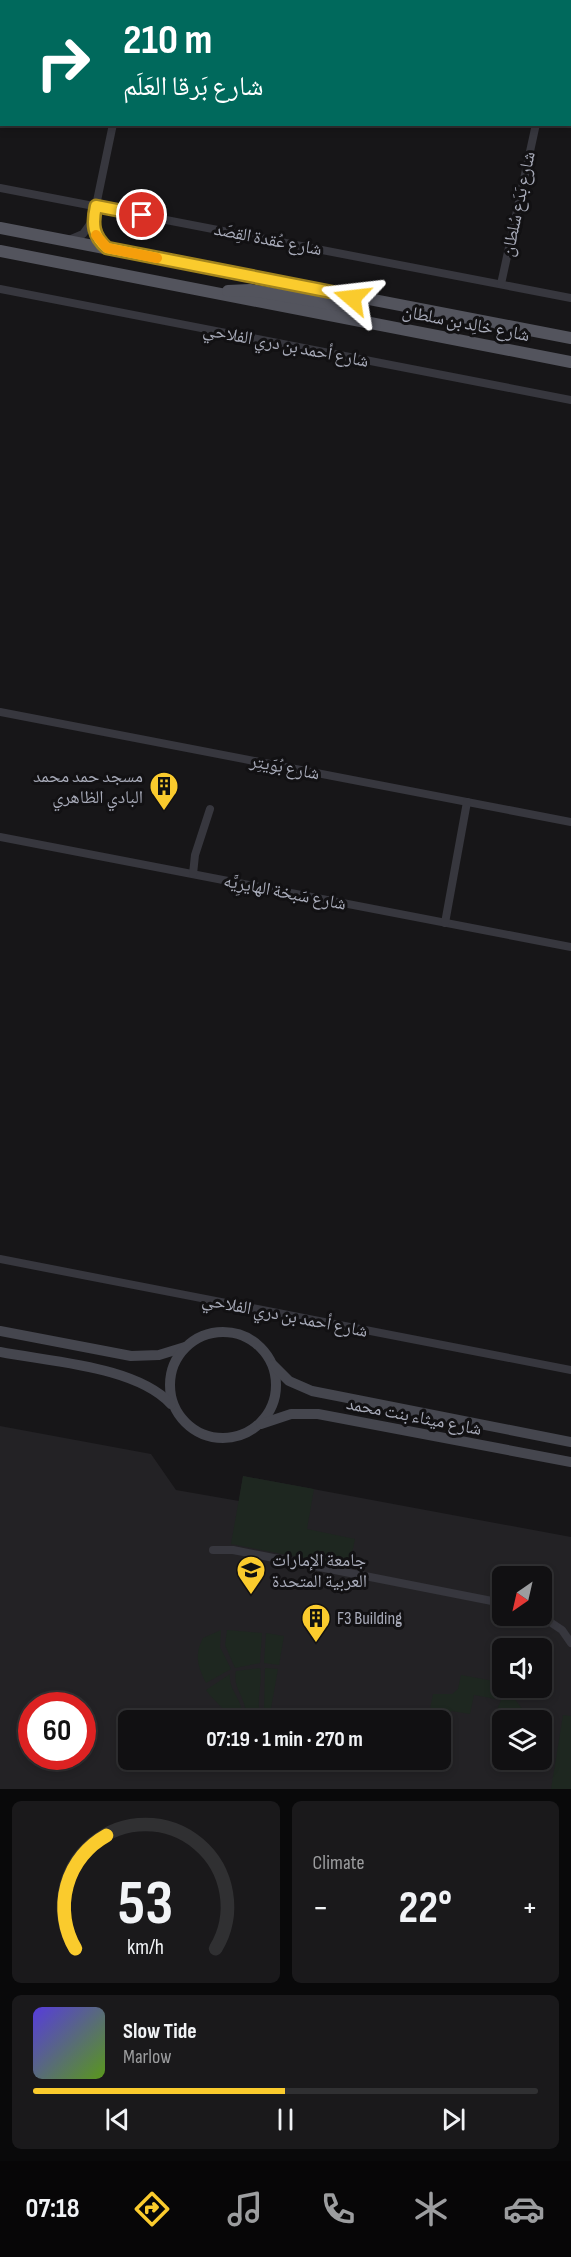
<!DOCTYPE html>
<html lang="en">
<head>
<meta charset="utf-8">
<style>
	:root { --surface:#111012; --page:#1a191b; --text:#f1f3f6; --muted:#9c9d9f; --line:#303032; --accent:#facb2d }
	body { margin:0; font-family:"Sofia Sans Condensed","Noto Naskh Arabic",sans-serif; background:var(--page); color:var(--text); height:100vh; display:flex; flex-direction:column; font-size:22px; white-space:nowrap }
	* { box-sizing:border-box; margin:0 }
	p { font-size:20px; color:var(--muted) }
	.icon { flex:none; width:33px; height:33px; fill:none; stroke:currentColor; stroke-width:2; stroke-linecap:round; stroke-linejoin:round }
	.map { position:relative; height:1789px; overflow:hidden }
	.side { display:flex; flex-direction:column; gap:12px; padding:12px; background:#09090a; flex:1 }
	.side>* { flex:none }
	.hud { position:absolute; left:0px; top:0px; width:572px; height:126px; box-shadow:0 3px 9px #0003,0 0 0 2px var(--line); background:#00695c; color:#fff; overflow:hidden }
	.needle { width:39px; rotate:214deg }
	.controls { position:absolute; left:492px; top:1566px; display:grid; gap:12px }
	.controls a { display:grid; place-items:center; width:60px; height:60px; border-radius:9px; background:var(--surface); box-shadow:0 3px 9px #0003,0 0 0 2px var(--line); font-size:30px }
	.speed { position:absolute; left:18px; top:1692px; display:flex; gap:12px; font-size:30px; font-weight:700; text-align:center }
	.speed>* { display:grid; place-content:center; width:78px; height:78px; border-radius:50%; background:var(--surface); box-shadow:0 3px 9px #0003,0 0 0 2px var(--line); line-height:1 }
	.speed .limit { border:9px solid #d22; background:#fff; color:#111 }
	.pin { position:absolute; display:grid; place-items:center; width:51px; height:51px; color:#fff; margin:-26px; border:3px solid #fff; border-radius:50%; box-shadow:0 2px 6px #0007 }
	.me { position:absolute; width:66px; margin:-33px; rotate:287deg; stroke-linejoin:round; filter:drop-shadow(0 0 4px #0008) }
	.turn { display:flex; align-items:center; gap:21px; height:126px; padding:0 24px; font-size:27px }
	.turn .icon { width:78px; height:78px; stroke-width:2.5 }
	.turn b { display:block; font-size:42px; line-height:51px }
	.big { font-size:45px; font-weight:700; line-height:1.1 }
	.side .tile { flex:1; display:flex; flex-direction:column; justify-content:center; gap:9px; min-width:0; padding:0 21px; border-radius:9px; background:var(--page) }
	.side .dial { align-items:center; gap:0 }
	.dial svg { height:156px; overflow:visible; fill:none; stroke:var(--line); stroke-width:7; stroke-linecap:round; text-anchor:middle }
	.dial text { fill:var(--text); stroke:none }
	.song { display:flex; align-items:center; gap:18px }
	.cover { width:72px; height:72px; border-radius:9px; background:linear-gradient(135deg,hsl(250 70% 55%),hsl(90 70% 35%)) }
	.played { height:6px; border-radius:3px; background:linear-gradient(90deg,var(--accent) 50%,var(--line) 50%) }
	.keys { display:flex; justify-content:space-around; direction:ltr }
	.heat { display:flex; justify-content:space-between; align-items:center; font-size:33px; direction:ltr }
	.side .tiles { flex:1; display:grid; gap:12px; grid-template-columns:1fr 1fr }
	.tile:last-child { grid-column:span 2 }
	.trip { position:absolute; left:118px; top:1710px; width:333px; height:60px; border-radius:9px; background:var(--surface); box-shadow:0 3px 9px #0003,0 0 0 2px var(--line); font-weight:700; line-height:60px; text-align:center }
	.tabs { display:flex; height:96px; justify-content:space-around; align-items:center; background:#070607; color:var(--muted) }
	.tabs .icon { width:42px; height:42px }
	.tabs .selected { color:var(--accent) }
	.tabs b { font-size:27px; color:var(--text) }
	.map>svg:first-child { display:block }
</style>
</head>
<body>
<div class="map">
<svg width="571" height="1789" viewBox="0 0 571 1789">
	<rect width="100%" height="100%" fill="#171618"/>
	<path fill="#232225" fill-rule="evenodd" d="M 0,1426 L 151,1454 L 176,1490 L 239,1501 L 243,1476 L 571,1537 L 571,1789 L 0,1789 ZM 502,1576 L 542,1576 L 542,1616 L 502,1616 ZM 502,1648 L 542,1648 L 542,1688 L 502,1688 ZM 32,1706 L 82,1706 L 82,1756 L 32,1756 ZM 129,1720 L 441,1720 L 441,1760 L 129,1760 ZM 502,1720 L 542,1720 L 542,1760 L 502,1760 Z"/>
	<g fill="#1e2720">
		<path d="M 243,1476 L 314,1489 L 307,1529 L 355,1539 L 349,1567 L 231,1544 Z"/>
		<path d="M 221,1630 L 220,1647 L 231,1669 L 206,1683 C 198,1667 194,1655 203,1638 Z"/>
		<path d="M 227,1630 L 262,1633 L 260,1663 L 235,1668 L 225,1645 Z"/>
		<path d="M 266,1633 L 284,1636 L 279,1665 L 264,1663 Z"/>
		<path d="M 260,1668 C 263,1684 256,1697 260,1713 L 246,1717 C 247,1698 232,1689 236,1671 Z"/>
		<path d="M 265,1668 L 278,1669 L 270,1714 L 264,1713 Z"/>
		<path d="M 230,1674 C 228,1692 247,1703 241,1720 L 229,1720 C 225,1707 214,1702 206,1690 Z"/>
		<path d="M 461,1675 L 499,1682 L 496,1699 L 474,1695 L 470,1714 L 451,1711 L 450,1718 L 429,1714 L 433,1694 L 452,1694 L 458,1689 Z"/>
		<path d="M 506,1688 L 524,1711 L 513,1720 L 496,1712 Z"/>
		<path d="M 563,1715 L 571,1716 L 571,1789 L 551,1789 Z"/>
	</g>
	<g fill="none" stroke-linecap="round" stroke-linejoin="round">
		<g stroke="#37373e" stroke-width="8">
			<path d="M 205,0 L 212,2"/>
			<path d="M 138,2 L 138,0"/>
			<path d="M 570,113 L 571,113"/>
			<path d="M 0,188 L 571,298"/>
			<path d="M 93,220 L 97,236 L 106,248"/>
			<path d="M 69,240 L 83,234 L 93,220 L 113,124"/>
			<path d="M 501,284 L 536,124"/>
			<path d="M 0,289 L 571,400"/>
			<path d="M 0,712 L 571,822"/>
			<path d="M 0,837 L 571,947"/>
			<path d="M 193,874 L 195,855 L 210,809"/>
			<path d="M 445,923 L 467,802"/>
			<path d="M 0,1259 L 571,1370"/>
			<path d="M 213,1550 L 233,1550 L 502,1603"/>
			<path d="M 541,1616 L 562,1630 L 571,1643"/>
		</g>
		<g stroke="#45464e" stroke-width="10">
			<path d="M 0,1331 L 131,1356 L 159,1355 L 185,1347"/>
			<circle cx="223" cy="1385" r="53"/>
			<path d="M 0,1352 C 51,1362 136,1366 171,1404"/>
			<path d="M 273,1365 L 289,1381 L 312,1391 L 571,1442"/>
			<path d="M 261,1424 L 291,1414 L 318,1414 L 571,1462"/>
		</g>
		<g stroke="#53545d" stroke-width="12">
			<path d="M 0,228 L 571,338"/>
			<path d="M 0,251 L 571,362"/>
			<path d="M 228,291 L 250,290 L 344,306 L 350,302 L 352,296"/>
		</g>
	</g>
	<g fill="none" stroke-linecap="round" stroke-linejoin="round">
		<g stroke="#a2841d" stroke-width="15">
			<path id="route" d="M 142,215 L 96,206 C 92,224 93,236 107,248 L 352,296 L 352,298"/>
		</g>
		<use href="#route" stroke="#facb2d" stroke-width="10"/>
		<path stroke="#f59e0b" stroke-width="10" d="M 96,235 L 107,248 L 157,258"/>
	</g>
	<defs>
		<g id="building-pin" transform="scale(1.5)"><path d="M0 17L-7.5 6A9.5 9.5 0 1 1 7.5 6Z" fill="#facb2d" stroke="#121113"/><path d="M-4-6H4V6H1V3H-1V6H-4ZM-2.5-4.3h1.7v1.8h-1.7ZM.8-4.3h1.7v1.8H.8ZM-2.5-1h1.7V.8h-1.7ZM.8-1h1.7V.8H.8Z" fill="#111"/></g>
		<g id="university-pin" transform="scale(1.5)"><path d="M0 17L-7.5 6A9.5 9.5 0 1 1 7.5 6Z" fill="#facb2d" stroke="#121113"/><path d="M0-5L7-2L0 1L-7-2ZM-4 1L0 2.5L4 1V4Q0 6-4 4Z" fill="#111"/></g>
	</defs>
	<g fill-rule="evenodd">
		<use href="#building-pin" x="164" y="786"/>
		<use href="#university-pin" x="251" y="1570"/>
		<use href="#building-pin" x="316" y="1618"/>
	</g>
	<g text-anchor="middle" stroke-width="6" stroke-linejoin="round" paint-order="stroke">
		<g font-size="18" fill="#a8abb9" stroke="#121113">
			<text transform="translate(518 204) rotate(-78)" y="6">شارع بَدَع سُلطان</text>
			<text transform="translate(268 239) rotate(11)" y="6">شارع عُقدة القِصَد</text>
			<text transform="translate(466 323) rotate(11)" y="6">شارع خالِد بن سلطان</text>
			<text transform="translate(286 345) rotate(11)" y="6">شارع أحمد بن دري الفلاحي</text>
			<text transform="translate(285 767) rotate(11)" y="6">شارع بُوَيتِر</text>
			<text transform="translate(285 892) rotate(11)" y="6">شارع سَبخة الهايرِيَّه</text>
			<text transform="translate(285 1315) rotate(11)" y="6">شارع أحمد بن دري الفلاحي</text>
			<text transform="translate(414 1416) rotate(11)" y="6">شارع ميثاء بنت محمد</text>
		</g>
		<g font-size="18" fill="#a8abb9" stroke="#121113" text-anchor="start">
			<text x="143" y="782" text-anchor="end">مسجد حمد محمد<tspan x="143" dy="21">البادي الظاهري</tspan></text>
			<text x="272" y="1566">جامعة الإمارات<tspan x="272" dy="21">العربية المتحدة</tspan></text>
			<text x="337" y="1624">F3 Building</text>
		</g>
	</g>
</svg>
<div class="controls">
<a><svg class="needle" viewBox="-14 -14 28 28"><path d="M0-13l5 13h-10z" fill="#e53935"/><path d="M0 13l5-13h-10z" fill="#9c9d9f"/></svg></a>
<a><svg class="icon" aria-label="sound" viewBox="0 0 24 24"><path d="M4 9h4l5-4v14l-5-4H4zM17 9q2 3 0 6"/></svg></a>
<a><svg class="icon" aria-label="layers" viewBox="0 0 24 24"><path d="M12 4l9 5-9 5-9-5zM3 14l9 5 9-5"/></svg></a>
</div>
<div class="speed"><div class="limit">60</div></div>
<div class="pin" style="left:142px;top:215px;background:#d93025"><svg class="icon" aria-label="arrive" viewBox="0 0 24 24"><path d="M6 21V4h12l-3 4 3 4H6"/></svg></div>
<svg class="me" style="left:352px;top:298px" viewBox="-20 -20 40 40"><path d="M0-17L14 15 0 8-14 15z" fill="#facb2d" stroke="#fff" stroke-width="4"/></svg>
<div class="trip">07:19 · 1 min · 270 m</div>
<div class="hud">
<div class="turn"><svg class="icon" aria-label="right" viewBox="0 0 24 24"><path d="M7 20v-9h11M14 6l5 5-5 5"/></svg><div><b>210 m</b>شارع بَرقا العَلَم</div></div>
</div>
</div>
<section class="side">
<div class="tiles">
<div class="tile dial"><svg viewBox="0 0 100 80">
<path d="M14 69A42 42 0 1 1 86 69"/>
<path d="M14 69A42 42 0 0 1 30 11" stroke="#facb2d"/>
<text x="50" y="56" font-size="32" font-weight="700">53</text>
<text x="50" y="72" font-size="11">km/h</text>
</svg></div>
<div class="tile"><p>Climate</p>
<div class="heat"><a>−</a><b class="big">22°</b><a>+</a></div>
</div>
<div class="tile">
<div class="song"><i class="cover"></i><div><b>Slow Tide</b><p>Marlow</p></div></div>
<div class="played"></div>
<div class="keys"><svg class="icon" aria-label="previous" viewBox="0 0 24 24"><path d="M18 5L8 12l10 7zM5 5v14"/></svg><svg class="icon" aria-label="pause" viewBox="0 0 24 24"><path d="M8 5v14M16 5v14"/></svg><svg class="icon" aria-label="next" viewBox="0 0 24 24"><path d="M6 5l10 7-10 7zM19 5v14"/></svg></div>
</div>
</div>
</section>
<nav class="tabs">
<b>07:18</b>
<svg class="icon selected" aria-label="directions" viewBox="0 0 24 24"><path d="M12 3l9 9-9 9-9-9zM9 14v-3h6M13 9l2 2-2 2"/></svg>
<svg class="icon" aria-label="music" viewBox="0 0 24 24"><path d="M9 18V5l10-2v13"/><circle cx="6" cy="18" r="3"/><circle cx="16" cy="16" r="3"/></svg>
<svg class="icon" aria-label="phone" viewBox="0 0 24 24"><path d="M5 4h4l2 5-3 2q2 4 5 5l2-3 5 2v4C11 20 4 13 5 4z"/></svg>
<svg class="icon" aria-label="climate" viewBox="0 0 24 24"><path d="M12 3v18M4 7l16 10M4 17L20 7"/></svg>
<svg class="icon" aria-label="car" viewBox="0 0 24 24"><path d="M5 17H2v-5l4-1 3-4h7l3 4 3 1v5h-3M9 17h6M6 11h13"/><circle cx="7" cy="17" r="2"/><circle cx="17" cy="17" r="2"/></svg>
</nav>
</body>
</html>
